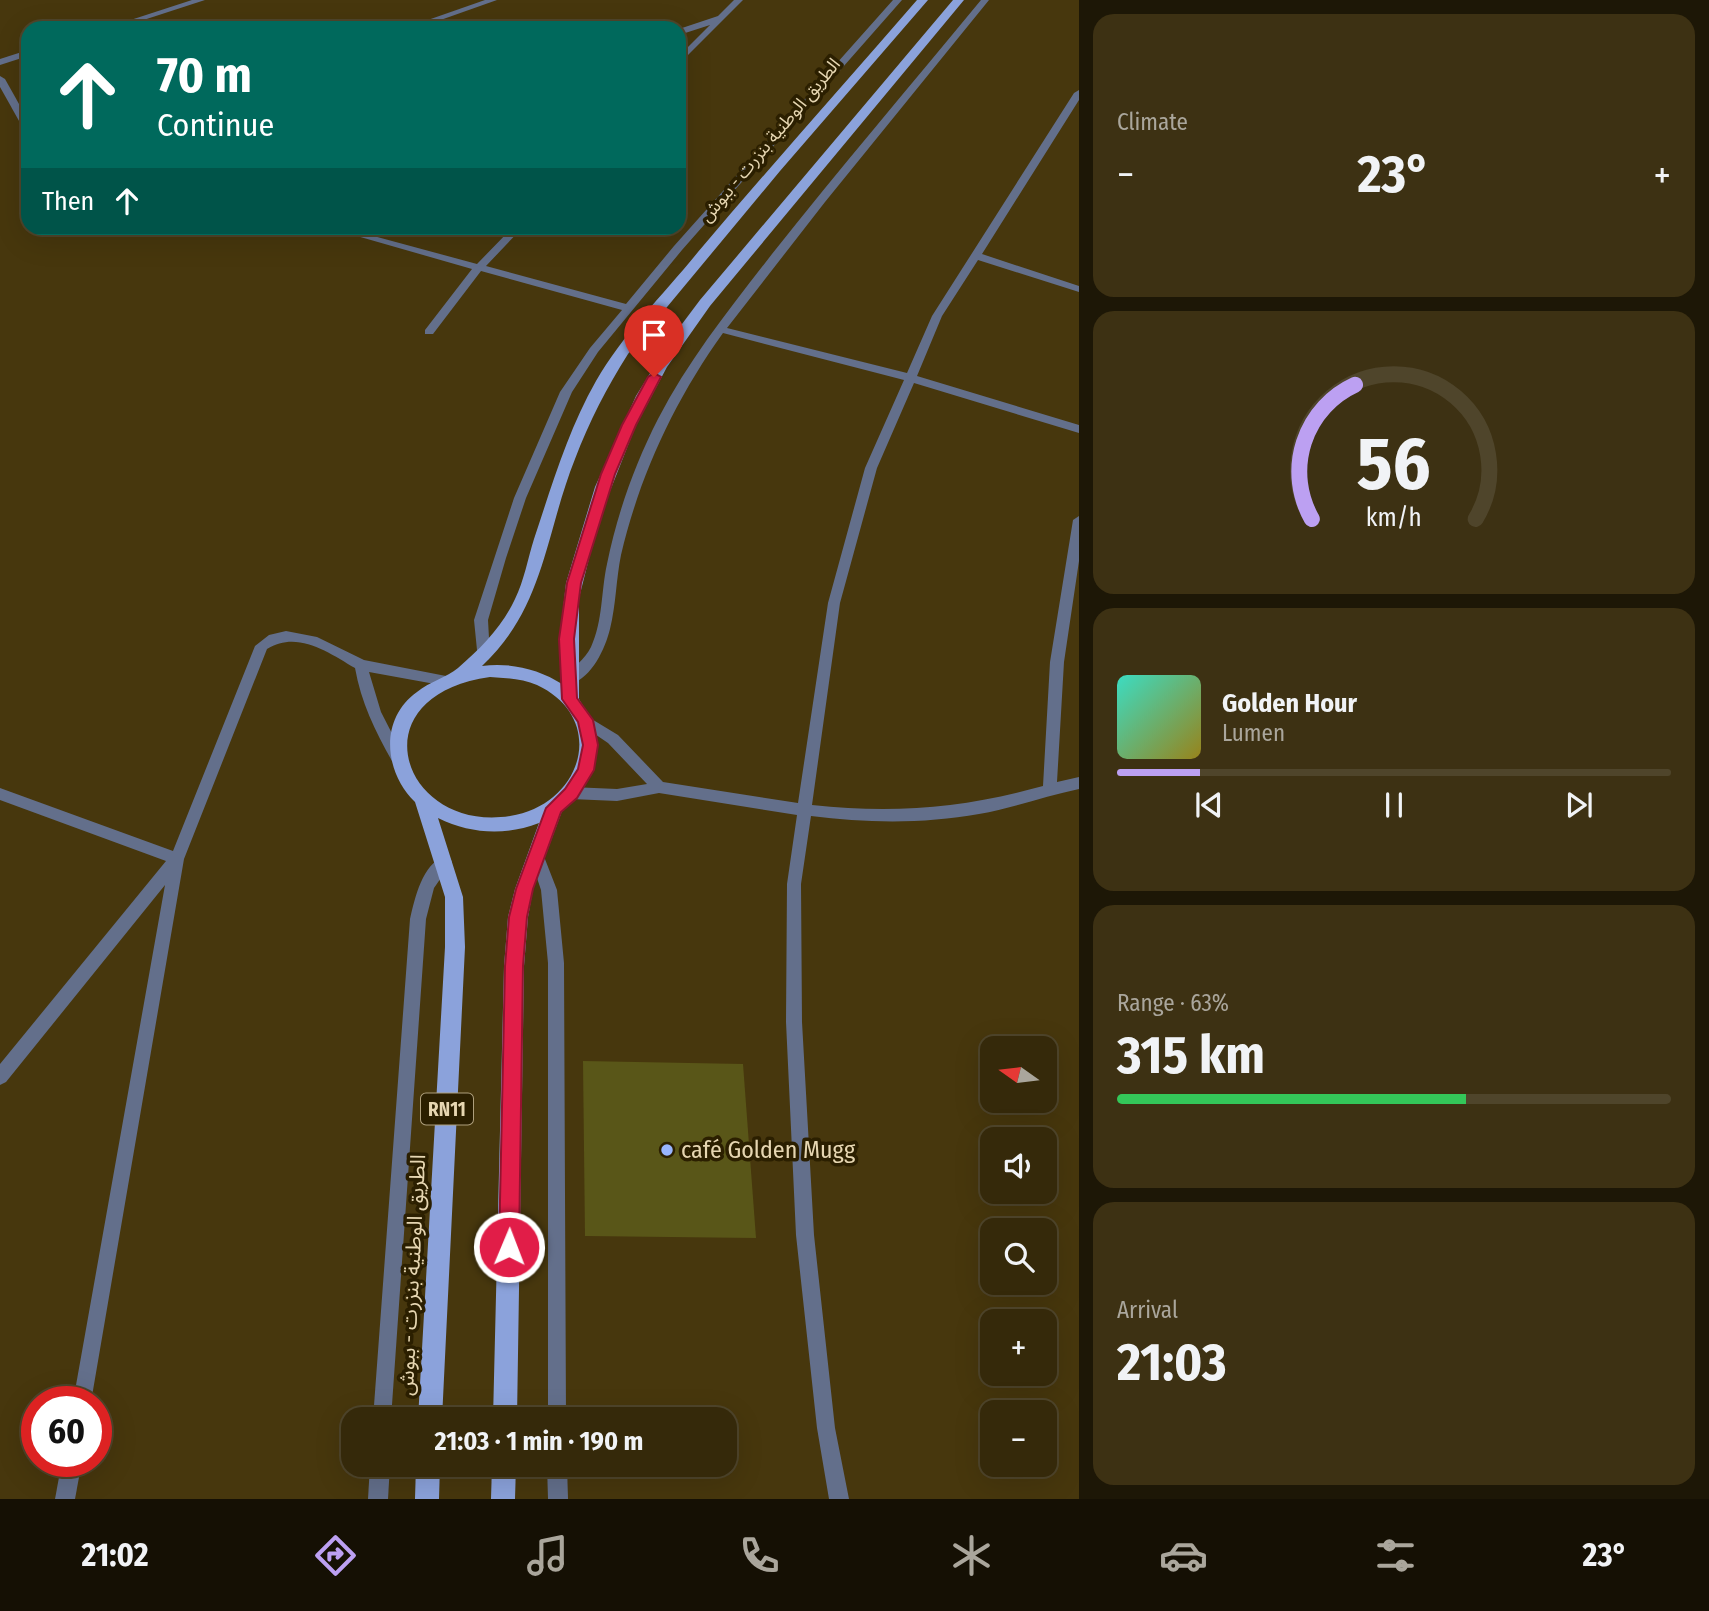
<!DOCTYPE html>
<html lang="en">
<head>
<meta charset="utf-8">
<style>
	:root { --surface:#35290a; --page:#3d3113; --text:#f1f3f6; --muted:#aaa69c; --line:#4f452b; --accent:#bca0f2 }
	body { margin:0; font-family:"Fira Sans Condensed","Noto Sans Arabic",sans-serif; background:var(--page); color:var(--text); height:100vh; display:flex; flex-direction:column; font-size:26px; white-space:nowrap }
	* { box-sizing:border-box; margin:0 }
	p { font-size:23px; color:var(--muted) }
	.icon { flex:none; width:38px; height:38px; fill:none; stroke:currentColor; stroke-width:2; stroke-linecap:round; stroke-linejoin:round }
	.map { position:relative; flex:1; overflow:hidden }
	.panel { display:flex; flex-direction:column; gap:14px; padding:14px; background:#1d1706; width:630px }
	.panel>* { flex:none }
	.banner { position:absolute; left:21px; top:21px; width:665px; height:214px; border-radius:21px; box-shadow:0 7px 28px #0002,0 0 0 2px var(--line); background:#00695c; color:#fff; overflow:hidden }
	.needle { width:46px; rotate:284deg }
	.controls { position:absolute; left:980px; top:1036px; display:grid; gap:14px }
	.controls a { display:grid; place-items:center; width:77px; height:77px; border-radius:14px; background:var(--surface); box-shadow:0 7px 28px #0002,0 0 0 2px var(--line); font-size:35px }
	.speed { position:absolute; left:21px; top:1386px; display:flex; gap:14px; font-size:35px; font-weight:700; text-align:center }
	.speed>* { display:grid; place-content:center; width:91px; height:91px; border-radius:50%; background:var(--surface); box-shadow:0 7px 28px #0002,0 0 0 2px var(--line); line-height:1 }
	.speed .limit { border:10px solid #d22; background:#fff; color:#111 }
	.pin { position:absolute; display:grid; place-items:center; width:60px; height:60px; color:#fff; margin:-72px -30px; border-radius:50% 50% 50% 0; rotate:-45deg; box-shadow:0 0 7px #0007 }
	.pin .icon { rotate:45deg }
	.me { position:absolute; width:77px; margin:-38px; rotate:1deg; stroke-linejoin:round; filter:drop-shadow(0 0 5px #0008) }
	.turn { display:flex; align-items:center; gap:24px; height:147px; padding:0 21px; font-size:32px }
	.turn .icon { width:91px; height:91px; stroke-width:2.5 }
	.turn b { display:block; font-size:49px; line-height:60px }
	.then { display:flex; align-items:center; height:66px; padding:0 21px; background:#0003; gap:14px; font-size:26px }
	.big { font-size:52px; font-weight:700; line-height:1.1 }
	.panel .widget { flex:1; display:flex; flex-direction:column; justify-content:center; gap:10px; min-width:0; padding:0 24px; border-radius:21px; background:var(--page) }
	.panel .dial { align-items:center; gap:0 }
	.dial svg { height:182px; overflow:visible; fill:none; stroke:var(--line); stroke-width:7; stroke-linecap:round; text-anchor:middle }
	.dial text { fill:var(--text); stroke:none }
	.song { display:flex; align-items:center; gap:21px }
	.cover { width:84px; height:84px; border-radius:10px; background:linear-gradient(135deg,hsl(170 70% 55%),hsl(50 70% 35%)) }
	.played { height:7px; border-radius:4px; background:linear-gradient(90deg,var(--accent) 15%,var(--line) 15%) }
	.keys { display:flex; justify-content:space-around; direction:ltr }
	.heat { display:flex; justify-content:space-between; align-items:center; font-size:38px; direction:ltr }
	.charge { height:10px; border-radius:5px; background:linear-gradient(90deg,#34c759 63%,var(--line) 0) }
	.trip { position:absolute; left:341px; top:1407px; width:396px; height:70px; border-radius:21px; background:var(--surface); box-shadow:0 7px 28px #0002,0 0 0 2px var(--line); font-weight:700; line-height:70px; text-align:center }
	.tabs { display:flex; height:112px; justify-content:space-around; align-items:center; background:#151004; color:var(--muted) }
	.tabs .icon { width:49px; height:49px }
	.tabs .selected { color:var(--accent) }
	.tabs b { font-size:32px; color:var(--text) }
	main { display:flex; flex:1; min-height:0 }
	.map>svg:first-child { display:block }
</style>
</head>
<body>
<main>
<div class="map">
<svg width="1079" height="1499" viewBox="0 0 1079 1499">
	<rect width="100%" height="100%" fill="#47370d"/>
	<path fill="#595618" d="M 583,1061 L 743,1064 L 756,1238 L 585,1236 Z"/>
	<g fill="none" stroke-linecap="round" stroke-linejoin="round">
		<g fill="#636f8b" fill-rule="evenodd">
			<path d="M 192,0 L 205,0 L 119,28 L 106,28 Z"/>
			<path d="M 485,0 L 497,0 L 418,28 L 405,28 Z"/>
			<path d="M 734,0 L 743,0 L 679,64 L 679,56 L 710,25 L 679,35 L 679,29 L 718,16 Z"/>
			<path d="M 893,0 L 902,0 L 682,250 L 598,352 L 572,392 L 526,498 L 506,558 L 488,620 L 490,656 L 488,660 L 478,660 L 474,620 L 514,498 L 560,392 L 590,348 L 622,310 L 481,271 L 433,334 L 425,334 L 425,330 L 472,269 L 329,228 L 344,228 L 477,264 L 512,228 L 522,228 L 486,266 L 626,304 L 674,246 Z"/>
			<path d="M 981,0 L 989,0 L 825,202 L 727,328 L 907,373 L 932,316 L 1074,93 L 1079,90 L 1079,100 L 982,254 L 1079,286 L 1079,292 L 978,260 L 942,316 L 917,376 L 1079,425 L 1079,433 L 914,383 L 877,468 L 840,603 L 812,805 C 895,814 963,808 1043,786 L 1050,662 L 1073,520 L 1079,516 L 1079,561 L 1064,662 L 1057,782 L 1079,777 L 1079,789 C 1045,796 1013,808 979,814 C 924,824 866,823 811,816 L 801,884 L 802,1022 L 814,1235 L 835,1428 L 849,1499 L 829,1499 L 817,1428 L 796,1235 L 786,1022 L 787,884 L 797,815 L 659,793 L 617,801 L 571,799 L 566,797 L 564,793 L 566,789 L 571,787 L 617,789 L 647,784 L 608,743 L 580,724 L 578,720 L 580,716 L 585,715 L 618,735 L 663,782 L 798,803 L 828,603 L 865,468 L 904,380 L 723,333 C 675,400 640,474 621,555 C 616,580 616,605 610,629 C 605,649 592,677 571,684 L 564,679 C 572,667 585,660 591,647 C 603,621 601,591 607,564 C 617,514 635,464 658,419 C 689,359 731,307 772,254 C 840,168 911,85 981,0 Z"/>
			<path d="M 28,50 L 28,56 L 0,65 L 0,59 Z"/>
			<path d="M 0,76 L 5,79 L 28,120 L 28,131 L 23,128 L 0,87 Z"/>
			<path d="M 97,228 L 123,228 C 117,233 103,233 97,228 Z"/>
			<path d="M 286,631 L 317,637 L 364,660 L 446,676 L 453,681 L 446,686 L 369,672 L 381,712 L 404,757 L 402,761 L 392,761 C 375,731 361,702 355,668 C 328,652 297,630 267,649 L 184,859 L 91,1402 L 73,1402 L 165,885 L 6,1082 L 0,1085 L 0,1064 L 166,861 L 0,800 L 0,788 L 173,851 L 255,646 L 269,635 Z"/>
			<path d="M 536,848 L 541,850 L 543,854 L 557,890 L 564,963 L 566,1419 L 548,1419 L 548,963 L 541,890 L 529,854 L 531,850 Z"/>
			<path d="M 445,856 L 450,858 L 452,862 L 434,888 L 426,919 L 391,1419 L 373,1419 L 410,919 C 415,898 422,864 445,856 Z"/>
			<path d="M 62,1461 L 82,1461 L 75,1499 L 55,1499 Z"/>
			<path d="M 370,1465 L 390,1465 L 388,1499 L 368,1499 Z"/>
			<path d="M 547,1465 L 567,1465 L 568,1499 L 548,1499 Z"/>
		</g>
		<g fill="#8ba2db" fill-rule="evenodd">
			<path d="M 917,0 L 928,0 L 780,171 L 628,354 C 607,387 589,422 575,459 C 545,534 545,607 482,666 C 509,662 539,669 562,684 L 561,627 L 566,583 L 595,487 L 636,396 L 673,336 L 700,300 L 953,0 L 964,0 L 710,306 L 667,367 L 636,425 L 599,519 L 579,598 L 579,699 L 591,720 L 597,753 L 593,770 L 582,791 L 562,811 L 533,889 L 528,917 L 524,966 L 517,1419 L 493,1419 L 504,966 L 508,917 L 515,889 L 539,823 C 505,836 471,834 438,818 L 463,897 L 465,947 L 442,1419 L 418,1419 L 445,947 L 445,897 L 415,802 C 384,772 379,719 417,692 C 429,682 447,677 458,668 C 481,648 502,627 515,599 C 524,581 528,558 534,539 C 552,485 568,430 596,381 C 623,334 664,294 698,252 C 770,167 844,84 917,0 ZM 490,677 C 506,678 523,679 537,685 C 609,719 582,805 510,816 C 402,833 355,696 490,677 Z"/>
			<path d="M 416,1465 L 440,1465 L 439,1499 L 415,1499 Z"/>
			<path d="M 492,1465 L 516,1465 L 515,1499 L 491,1499 Z"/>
		</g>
	</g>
	<path fill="#e11d48" stroke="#92132f" stroke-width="2" d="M 654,373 L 661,377 L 636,425 L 615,474 L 581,583 L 574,639 L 577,698 L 593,720 L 598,745 L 594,770 L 577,798 L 561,812 L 533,889 L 527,917 L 523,966 L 519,1247 L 516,1255 L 509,1257 L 502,1255 L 499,1247 L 505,966 L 509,917 L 516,889 L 546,808 L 565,789 L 578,769 L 583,745 L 578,722 L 562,699 L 559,639 L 567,583 L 601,474 L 622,425 L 648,377 Z"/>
	<circle fill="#98b5fd" stroke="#2b1f00" stroke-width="2.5" cx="667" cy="1150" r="7"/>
	<g text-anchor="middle" stroke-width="7" stroke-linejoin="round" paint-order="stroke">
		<g font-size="18" fill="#e6d6b1" stroke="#2b1f00">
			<text transform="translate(770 140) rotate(-50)" y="6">الطريق الوطنية بنزرت - ببوش</text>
		</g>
		<rect fill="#2b1f00" stroke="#ae9f7c" stroke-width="2" x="421" y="1093.5" width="52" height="31" rx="5"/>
		<g font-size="19" font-weight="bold" fill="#e6d6b1">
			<text x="447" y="1116">RN11</text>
		</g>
		<g font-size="21" fill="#e6d6b1" stroke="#2b1f00">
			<text transform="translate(412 1275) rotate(-87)" y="7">الطريق الوطنية بنزرت - ببوش</text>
		</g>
		<g font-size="24" fill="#e6d6b1" stroke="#2b1f00" text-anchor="start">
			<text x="681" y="1158">café Golden Mugg</text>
		</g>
	</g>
</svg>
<div class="controls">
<a><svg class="needle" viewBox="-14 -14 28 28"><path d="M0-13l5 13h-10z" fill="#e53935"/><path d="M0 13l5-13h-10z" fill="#aaa69c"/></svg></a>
<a><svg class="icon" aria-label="sound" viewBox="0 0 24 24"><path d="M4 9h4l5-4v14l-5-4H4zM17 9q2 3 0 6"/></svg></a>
<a><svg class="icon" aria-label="search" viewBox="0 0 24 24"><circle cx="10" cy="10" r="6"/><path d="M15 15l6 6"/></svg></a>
<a>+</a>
<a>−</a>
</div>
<div class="speed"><div class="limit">60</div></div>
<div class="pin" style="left:654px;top:377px;background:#d93025"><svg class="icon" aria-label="arrive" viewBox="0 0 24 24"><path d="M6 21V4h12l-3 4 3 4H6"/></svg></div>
<svg class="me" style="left:509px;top:1247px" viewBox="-20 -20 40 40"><circle r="17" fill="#e11d48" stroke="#fff" stroke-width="3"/><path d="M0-11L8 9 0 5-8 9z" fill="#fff"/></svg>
<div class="trip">21:03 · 1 min · 190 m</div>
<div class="banner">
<div class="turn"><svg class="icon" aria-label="ahead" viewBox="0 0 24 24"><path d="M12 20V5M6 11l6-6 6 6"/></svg><div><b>70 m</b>Continue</div></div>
<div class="then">Then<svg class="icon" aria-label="ahead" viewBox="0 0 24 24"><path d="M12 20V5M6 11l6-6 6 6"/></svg></div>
</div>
</div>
<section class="panel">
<div class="widget"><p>Climate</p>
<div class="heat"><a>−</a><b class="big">23°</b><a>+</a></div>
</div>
<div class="widget dial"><svg viewBox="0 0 100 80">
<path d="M14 69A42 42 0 1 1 86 69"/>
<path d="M14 69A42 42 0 0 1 33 10" stroke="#bca0f2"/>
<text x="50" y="56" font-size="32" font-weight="700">56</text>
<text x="50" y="72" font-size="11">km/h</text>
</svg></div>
<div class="widget">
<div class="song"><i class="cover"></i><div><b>Golden Hour</b><p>Lumen</p></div></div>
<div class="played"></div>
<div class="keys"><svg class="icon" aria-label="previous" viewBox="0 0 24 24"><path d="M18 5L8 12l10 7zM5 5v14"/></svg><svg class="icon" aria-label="pause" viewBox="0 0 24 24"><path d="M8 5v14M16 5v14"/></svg><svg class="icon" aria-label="next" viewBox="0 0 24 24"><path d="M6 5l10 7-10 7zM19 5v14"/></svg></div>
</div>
<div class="widget"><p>Range · 63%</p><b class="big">315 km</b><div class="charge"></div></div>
<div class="widget"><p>Arrival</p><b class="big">21:03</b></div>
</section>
</main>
<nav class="tabs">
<b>21:02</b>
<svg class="icon selected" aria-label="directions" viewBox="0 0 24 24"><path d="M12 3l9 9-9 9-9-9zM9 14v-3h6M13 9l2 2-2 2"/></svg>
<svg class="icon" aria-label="music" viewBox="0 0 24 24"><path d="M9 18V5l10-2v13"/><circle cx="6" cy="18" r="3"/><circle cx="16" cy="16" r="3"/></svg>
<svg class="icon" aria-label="phone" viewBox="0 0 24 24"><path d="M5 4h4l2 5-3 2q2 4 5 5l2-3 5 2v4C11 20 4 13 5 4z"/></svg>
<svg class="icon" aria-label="climate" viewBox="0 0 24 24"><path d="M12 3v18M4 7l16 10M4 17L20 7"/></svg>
<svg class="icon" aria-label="car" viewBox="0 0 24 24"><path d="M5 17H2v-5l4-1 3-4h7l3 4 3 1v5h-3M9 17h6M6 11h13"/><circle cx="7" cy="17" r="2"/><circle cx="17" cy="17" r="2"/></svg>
<svg class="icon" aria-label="filters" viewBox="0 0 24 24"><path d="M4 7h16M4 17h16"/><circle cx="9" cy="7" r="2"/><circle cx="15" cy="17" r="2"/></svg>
<b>23°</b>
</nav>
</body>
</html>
